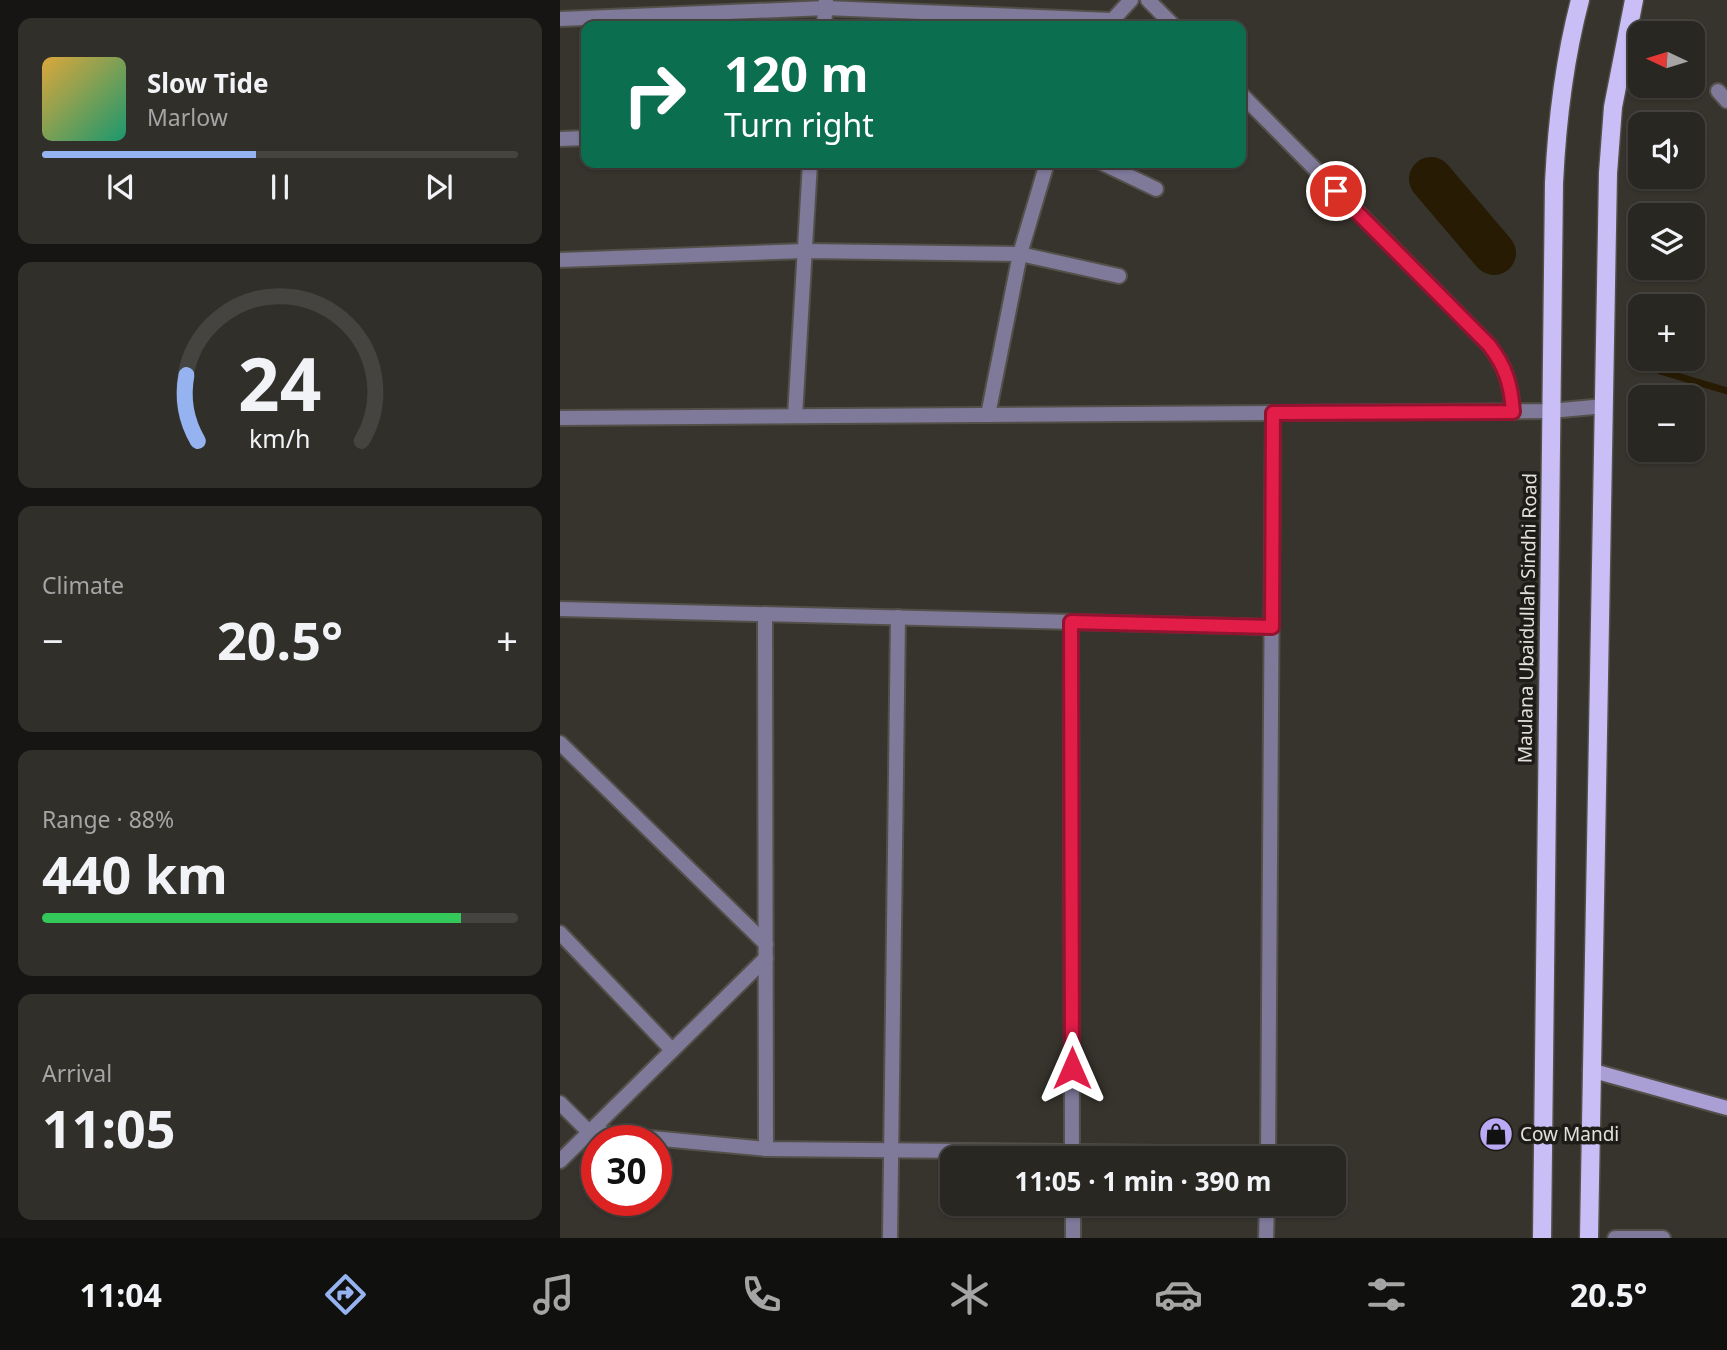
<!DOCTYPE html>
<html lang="en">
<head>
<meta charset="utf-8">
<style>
	:root { --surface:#292722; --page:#312f2a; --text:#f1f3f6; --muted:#a5a5a5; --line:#454440; --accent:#95b2f1 }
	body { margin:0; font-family:"Noto Sans",sans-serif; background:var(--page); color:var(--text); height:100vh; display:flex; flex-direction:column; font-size:26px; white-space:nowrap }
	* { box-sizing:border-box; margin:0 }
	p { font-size:23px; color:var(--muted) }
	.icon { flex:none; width:38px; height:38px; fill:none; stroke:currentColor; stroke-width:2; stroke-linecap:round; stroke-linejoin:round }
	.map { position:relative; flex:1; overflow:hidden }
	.sheet { display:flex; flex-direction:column; gap:18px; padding:18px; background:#171513; width:560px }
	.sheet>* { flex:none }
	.top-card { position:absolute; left:21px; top:21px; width:665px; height:147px; border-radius:14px; box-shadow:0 2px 5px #0004,0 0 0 2px var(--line); background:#0b6e4f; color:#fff; overflow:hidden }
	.needle { width:46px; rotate:274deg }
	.fabs { position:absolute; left:1068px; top:21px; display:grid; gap:14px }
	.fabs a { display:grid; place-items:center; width:77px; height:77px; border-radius:14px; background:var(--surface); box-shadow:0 2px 5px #0004,0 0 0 2px var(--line); font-size:35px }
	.speed { position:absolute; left:21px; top:1125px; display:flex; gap:14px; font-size:35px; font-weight:700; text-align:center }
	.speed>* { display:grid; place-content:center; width:91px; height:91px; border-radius:50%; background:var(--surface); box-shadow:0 2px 5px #0004,0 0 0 2px var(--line); line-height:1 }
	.speed .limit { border:10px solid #d22; background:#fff; color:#111 }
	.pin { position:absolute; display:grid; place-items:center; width:60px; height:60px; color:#fff; margin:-30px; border:4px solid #fff; border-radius:50%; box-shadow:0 2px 7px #0007 }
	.me { position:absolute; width:77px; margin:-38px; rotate:0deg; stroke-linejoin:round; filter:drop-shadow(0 0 5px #0008) }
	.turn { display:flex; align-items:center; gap:24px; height:147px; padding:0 28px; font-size:32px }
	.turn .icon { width:91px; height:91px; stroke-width:2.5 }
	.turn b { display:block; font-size:49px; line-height:60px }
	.big { font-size:52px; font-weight:700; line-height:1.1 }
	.sheet .tile { flex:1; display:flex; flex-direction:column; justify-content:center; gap:10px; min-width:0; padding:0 24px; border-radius:14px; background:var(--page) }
	.sheet .dial { align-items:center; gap:0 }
	.dial svg { height:182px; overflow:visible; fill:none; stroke:var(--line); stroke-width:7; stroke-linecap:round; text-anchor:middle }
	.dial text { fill:var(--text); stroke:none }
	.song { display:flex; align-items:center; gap:21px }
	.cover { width:84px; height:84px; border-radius:10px; background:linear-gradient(135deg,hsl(40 70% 55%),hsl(160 70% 35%)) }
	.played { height:7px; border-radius:4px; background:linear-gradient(90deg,var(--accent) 45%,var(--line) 45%) }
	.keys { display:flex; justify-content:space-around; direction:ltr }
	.heat { display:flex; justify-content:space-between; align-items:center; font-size:38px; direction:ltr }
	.charge { height:10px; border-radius:5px; background:linear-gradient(90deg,#34c759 88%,var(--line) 0) }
	.trip { position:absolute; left:380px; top:1146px; width:406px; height:70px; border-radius:14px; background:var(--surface); box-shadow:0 2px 5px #0004,0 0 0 2px var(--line); font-weight:700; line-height:70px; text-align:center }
	.dock { display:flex; height:112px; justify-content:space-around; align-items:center; background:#10100e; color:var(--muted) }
	.dock .icon { width:49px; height:49px }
	.dock .on { color:var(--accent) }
	.dock b { font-size:32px; color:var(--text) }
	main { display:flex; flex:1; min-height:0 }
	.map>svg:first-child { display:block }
</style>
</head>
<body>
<main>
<section class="sheet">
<div class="tile">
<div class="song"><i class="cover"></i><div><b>Slow Tide</b><p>Marlow</p></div></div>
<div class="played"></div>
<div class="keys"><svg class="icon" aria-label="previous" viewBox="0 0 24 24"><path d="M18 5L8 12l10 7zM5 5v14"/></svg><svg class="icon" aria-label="pause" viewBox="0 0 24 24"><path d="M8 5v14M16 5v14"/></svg><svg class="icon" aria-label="next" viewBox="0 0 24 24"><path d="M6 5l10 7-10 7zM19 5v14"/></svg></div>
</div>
<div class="tile dial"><svg viewBox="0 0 100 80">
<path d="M14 69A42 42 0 1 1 86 69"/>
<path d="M14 69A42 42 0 0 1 9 40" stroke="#95b2f1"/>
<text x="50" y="56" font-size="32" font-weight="700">24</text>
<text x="50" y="72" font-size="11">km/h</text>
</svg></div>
<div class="tile"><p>Climate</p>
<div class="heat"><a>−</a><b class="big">20.5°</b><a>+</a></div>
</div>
<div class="tile"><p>Range · 88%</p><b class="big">440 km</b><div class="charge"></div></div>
<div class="tile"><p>Arrival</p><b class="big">11:05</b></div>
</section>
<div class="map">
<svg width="1167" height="1238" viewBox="0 0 1167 1238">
	<rect width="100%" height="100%" fill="#37342d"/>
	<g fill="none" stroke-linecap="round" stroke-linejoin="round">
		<path stroke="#271b03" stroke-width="7" d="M 1100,371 L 1167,391"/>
		<path stroke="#271b03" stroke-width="44" d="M 871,179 L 934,253"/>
		<g stroke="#535049" stroke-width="18">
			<g id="street">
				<path d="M 588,0 L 614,26"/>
				<path d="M 0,19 L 266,8 L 550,20"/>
				<path d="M 264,26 L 266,0"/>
				<path d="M 547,26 L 571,0"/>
				<path d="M 1158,91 L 1167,101"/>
				<path d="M 681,94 L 929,345 C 946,367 951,385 953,412"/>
				<path d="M 0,139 L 26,138"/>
				<path d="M 542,163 L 596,189"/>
				<path d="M 0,260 L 245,251 L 460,254 L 559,276"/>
				<path d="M 428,415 L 460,254 L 487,163"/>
				<path d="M 235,416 L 250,163"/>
				<path d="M 0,418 L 990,411 L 1045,406"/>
				<path d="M 0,609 L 711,627"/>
				<path d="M 205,614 L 206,1149 L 708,1154"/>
				<path d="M 511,622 L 512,1158"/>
				<path d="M 0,743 L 206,944"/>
				<path d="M 0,933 L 112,1050"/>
				<path d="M 0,1103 L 29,1132 L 206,1149"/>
				<path d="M 708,1158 L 713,413"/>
				<path d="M 0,1161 L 206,958"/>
				<path d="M 513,1204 L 513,1238"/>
				<path d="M 330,1238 L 338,617"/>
				<path d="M 706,1238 L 707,1204"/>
				<path d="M 1055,1238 L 1103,1238"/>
			</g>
		</g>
		<g stroke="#535049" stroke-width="18">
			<path id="secondary" d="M 1030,1070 L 1167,1108"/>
		</g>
		<g stroke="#535049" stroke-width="21">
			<g id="primary">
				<path d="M 982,1238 L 994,183 C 997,120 1004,61 1020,0"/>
				<path d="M 1029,1238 L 1048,173 L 1053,107 L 1074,0"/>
			</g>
		</g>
		<use href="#street" stroke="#7f799a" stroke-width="14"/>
		<use href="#secondary" stroke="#a99fd4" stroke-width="14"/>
		<use href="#primary" stroke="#c9bef6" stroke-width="18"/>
	</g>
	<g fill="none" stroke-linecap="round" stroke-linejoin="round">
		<g stroke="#92132f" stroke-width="18">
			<path id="route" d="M 512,1068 L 511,622 L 712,627 L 713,413 L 953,412 C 951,385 946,367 929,345 L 776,191"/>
		</g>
		<use href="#route" stroke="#e11d48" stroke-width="12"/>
	</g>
	<defs>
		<g id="shop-disc" transform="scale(1.75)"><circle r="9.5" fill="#baaaf6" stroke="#1d1c18"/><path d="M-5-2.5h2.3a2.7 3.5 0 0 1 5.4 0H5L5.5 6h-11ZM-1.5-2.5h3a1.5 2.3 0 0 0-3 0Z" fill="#111"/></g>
	</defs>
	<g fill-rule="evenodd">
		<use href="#shop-disc" x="936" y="1134"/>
	</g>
	<g text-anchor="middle" stroke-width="7" stroke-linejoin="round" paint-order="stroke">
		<g font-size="19" fill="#e4e1dd" stroke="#1d1c18">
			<text transform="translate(967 618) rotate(-89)" y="7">Maulana Ubaidullah Sindhi Road</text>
		</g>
		<g font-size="19" fill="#e4e1dd" stroke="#1d1c18" text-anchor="start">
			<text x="960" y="1141">Cow Mandi</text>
		</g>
	</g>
</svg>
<div class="fabs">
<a><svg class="needle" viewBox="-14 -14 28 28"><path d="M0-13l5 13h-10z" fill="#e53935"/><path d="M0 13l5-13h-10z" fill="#a5a5a5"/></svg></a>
<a><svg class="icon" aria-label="sound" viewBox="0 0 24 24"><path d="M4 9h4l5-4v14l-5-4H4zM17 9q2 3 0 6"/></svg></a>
<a><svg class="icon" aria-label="layers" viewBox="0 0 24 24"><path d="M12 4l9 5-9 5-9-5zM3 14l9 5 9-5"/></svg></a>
<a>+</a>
<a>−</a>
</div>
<div class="speed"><div class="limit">30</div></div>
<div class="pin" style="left:776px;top:191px;background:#d93025"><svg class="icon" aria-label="arrive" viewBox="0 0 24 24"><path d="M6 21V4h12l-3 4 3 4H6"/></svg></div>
<svg class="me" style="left:512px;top:1068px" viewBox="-20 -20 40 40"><path d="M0-17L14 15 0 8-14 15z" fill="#e11d48" stroke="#fff" stroke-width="4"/></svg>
<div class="trip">11:05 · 1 min · 390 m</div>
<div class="top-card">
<div class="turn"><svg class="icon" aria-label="right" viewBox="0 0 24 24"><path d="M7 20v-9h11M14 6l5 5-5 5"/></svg><div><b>120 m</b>Turn right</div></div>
</div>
</div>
</main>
<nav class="dock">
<b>11:04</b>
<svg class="icon on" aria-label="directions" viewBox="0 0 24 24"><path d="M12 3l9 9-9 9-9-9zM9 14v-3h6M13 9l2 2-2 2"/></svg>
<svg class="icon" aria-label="music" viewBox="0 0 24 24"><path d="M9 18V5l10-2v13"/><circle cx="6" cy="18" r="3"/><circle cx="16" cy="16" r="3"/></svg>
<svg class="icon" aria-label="phone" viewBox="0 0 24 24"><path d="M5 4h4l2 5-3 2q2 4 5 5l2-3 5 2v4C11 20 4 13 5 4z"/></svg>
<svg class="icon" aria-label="climate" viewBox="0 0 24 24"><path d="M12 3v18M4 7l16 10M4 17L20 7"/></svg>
<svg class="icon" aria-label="car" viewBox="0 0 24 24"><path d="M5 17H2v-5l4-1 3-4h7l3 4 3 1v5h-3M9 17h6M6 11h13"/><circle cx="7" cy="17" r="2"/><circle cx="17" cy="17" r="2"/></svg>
<svg class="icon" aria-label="filters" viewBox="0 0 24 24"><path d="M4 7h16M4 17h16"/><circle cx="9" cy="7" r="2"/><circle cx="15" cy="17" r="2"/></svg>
<b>20.5°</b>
</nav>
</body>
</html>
